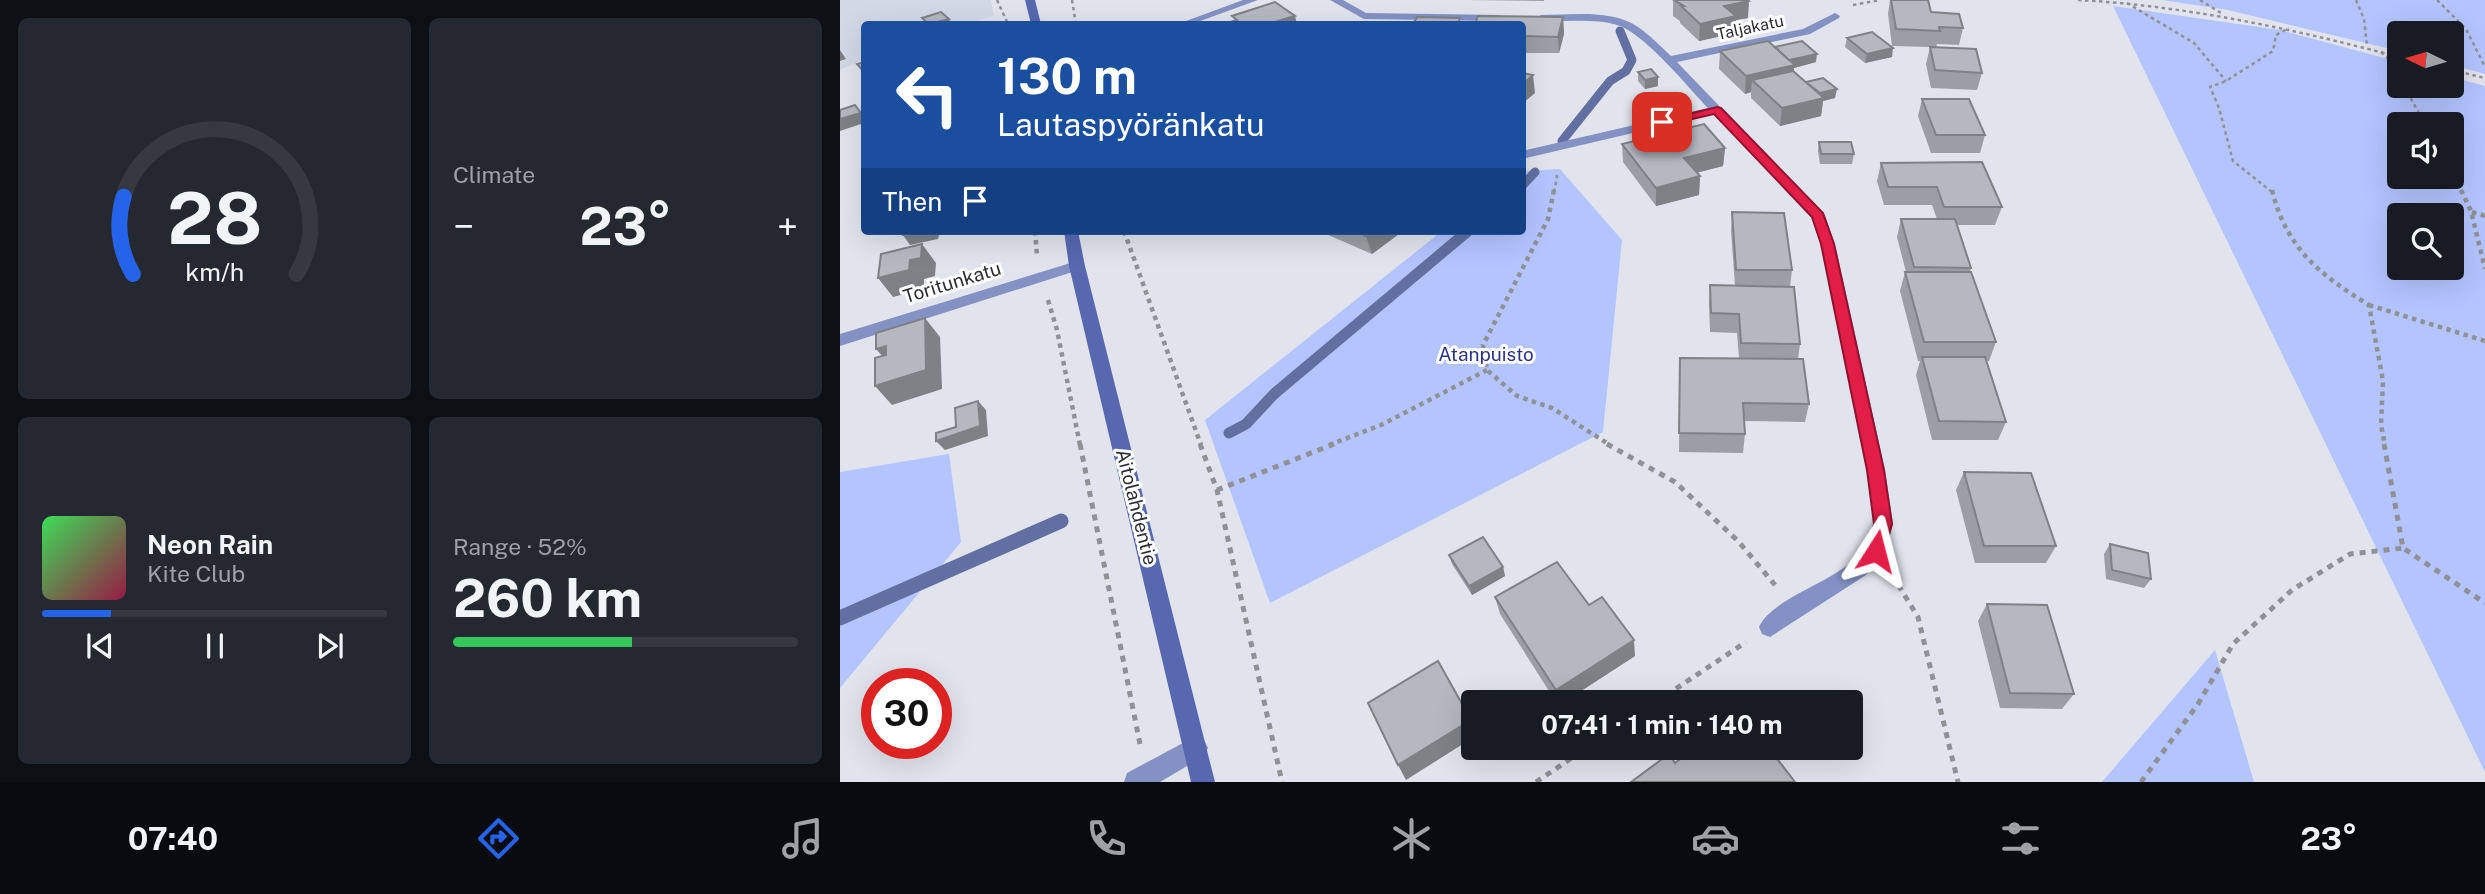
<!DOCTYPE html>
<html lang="en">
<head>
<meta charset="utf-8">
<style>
	:root { --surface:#171b24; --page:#242831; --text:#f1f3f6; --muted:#9ea1a6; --line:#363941; --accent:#2563eb }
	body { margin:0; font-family:"Public Sans",sans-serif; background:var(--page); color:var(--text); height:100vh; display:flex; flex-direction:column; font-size:26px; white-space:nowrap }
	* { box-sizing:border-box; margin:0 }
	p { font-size:23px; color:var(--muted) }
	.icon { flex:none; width:38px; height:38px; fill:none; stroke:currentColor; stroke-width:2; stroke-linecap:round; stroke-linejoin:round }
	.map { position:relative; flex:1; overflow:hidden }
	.panel { display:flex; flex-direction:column; gap:18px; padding:18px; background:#0d0f14; width:840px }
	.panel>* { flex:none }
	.top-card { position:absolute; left:21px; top:21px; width:665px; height:214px; border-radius:7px; box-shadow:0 7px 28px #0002; background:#1a4fa0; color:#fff; overflow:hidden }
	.needle { width:46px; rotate:275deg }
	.fabs { position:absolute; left:1547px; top:21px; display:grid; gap:14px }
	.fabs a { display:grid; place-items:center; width:77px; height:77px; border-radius:7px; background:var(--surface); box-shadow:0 7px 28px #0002; font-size:35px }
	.speed { position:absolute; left:21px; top:668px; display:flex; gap:14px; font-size:35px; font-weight:700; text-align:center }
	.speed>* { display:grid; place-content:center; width:91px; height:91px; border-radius:50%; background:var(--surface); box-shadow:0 7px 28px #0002; line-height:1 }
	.speed .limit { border:10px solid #d22; background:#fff; color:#111 }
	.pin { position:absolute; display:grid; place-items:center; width:60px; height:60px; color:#fff; margin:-30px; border-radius:14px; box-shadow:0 4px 10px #0006 }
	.me { position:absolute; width:77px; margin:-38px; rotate:9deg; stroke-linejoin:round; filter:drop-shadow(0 0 5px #0008) }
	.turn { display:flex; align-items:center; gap:24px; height:147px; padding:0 21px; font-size:32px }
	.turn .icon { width:91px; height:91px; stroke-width:2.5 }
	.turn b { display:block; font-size:49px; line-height:60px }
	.then { display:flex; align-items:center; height:66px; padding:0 21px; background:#0003; gap:14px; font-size:26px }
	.big { font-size:52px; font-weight:700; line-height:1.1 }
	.panel .tile { flex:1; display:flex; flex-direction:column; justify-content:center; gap:10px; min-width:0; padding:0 24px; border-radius:10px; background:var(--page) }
	.panel .dial { align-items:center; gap:0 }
	.dial svg { height:182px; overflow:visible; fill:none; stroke:var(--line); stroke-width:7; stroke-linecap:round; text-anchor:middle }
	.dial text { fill:var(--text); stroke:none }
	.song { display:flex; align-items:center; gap:21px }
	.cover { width:84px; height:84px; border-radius:10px; background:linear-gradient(135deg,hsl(130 70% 55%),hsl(340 70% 35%)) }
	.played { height:7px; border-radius:4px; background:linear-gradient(90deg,var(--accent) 20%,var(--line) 20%) }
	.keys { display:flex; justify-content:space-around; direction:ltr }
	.heat { display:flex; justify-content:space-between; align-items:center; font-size:38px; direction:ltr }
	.charge { height:10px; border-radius:5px; background:linear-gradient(90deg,#34c759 52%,var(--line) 0) }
	.panel .tiles { flex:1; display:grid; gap:18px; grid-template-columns:repeat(2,1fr) }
	.trip { position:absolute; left:621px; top:690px; width:402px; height:70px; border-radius:7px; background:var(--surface); box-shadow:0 7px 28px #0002; font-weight:700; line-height:70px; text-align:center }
	.menu { display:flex; height:112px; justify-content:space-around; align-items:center; background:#090b0e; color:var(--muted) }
	.menu .icon { width:49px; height:49px }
	.menu .on { color:var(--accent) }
	.menu b { font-size:32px; color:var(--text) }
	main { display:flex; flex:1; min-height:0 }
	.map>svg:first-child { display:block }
</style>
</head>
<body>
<main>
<section class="panel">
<div class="tiles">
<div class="tile dial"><svg viewBox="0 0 100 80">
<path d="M14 69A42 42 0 1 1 86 69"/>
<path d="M14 69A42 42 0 0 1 10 35" stroke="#2563eb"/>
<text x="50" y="56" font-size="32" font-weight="700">28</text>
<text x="50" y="72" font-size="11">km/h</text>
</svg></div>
<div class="tile"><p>Climate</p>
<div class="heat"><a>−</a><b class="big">23°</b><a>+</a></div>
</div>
<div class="tile">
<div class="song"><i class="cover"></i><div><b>Neon Rain</b><p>Kite Club</p></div></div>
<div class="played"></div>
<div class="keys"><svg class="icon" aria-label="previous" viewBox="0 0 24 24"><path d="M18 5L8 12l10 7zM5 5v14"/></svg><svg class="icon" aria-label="pause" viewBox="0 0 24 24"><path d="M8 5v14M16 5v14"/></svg><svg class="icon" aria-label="next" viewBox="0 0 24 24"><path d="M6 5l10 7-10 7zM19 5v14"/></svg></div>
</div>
<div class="tile"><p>Range · 52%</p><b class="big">260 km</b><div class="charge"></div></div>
</div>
</section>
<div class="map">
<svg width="1645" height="782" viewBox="0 0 1645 782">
	<rect width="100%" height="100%" fill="#e2e4ed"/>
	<path fill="#d3d8e7" d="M 0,0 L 151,0 L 154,16 L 125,24 L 24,24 L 24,59 L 0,70 Z"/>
	<g fill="#b3c4ff" fill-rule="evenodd">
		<path d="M 1322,0 L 1645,0 L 1645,74 L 1612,65 L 1612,33 L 1559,33 L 1559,51 L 1388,10 Z"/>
		<path d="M 1273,6 L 1440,30 L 1559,62 L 1559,86 L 1612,86 L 1612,77 L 1645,86 L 1645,772 ZM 1612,124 L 1612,177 L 1559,177 L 1559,124 ZM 1612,215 L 1612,268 L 1559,268 L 1559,215 Z"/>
		<path d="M 720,169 L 782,240 L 763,432 L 430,603 L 365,420 L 602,231 L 682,231 L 683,171 Z"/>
		<path d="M 109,454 L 121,542 L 0,688 L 0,472 Z"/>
		<path d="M 1375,650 L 1414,782 L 1262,782 Z"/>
	</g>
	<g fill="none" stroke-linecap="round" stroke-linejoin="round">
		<g stroke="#626fa1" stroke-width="9">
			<path d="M 722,141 L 770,81 L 786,71 L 792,60 L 780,31"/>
			<path d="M 682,186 L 695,172"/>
		</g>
		<path stroke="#626fa1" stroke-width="11" d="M 389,433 L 406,424 L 434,394 L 628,231"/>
		<path stroke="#626fa1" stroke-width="15" d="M 0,618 L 221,521"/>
		<g stroke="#8f9197" stroke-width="2.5" stroke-dasharray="3.5 3.5" stroke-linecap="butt">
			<path d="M 157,0 L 168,24"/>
			<path d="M 232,0 L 236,24"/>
			<path d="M 1238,0 C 1348,6 1453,29 1559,57"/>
			<path d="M 1360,0 L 1381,13"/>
			<path d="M 1516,0 L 1524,19 L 1527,46"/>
			<path d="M 1597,0 L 1626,29 L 1645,67"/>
			<path d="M 1287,3 L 1354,43 L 1386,81"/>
			<path d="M 1013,5 L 1040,0"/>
			<path d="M 1541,52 L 1554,64 L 1559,76"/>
			<path d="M 1612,70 L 1645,78"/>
			<path d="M 1564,86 L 1585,124"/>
			<path d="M 1612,171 L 1622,192"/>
			<path d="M 714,192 L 717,177 L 715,172"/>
			<path d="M 1432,192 L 1393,161 L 1379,108 L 1370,87 L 1386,81 L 1433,51 L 1436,35 L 1449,28"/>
		</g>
		<g stroke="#8f9197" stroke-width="4.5" stroke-dasharray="4.5 4.5" stroke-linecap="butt">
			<path d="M 714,190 L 708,219 L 643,345 L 647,370 L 677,396 L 712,408 L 770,445"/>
			<path d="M 1432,190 C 1446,248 1480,275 1529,305 L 1543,381 L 1541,425 L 1545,445"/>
			<path d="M 1621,190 L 1631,211 L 1645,269"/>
			<path d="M 1632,212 L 1645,216"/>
			<path d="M 195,231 L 197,255"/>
			<path d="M 284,231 L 361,445"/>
			<path d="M 208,300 L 217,330 L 240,445"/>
			<path d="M 1529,305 L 1645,341"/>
			<path d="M 489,445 L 541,425 L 647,370"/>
		</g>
		<g stroke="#8f9197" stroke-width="5" stroke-dasharray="6 6" stroke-linecap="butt">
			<path d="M 240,444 L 300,744"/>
			<path d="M 360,444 L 377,490 L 442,782"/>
			<path d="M 767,444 L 835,482 L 898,541 L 935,585"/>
			<path d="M 1544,444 L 1563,548 L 1645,603"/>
			<path d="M 377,490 L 494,444"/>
			<path d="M 1052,575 L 1078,617 L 1118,782"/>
			<path d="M 816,702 L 906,642"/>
			<path d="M 696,782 L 748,747"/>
			<path d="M 1301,782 L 1358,704 L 1393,644 L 1452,590 L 1510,554 L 1563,548"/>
		</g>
		<g fill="#8491c3" fill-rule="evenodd">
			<path d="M 403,0 L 418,0 L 352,24 L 338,24 Z"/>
			<path d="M 490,0 L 503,0 L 526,13 L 659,15 L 664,18 L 659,21 L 524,19 Z"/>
			<path d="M 995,13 L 1000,16 L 999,18 L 970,34 L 837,62 L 985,216 L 995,244 L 1045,470 L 1053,524 L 1043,557 L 1026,575 L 930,637 L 922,634 L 919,627 C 934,595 1001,582 1025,548 C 1029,543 1033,530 1033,523 C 1034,490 1023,454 1017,423 C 1005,363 993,304 981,244 L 971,217 L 874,114 L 682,159 L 682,151 L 868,108 C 848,87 803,32 777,25 C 754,18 725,22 701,21 L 696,18 L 701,15 C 731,15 772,9 798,27 C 810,35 821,47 831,56 L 963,29 Z"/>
			<path d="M 237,261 L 245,266 L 242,269 L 0,346 L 0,334 Z"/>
			<path d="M 356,736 L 364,740 L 368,748 L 364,756 L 320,782 L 284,782 L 287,773 Z"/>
		</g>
		<g fill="#5768b0" fill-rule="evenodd">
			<path d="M 185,0 L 195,0 L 201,24 L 191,24 Z"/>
			<path d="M 224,231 L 238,231 L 245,266 L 375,782 L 351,782 L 229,266 Z"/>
		</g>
	</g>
	<g fill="#9d9ea5">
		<path d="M 627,0 L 704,0 L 704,1 Z"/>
		<path d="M 833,0 L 908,18 L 896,20 L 895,33 L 859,41 L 840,23 L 840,21 L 833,16 Z"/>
		<path d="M 1050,0 L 1088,0 L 1091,12 L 1123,28 L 1119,45 L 1097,44 L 1096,47 L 1142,73 L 1137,90 L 1091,88 L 1086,64 L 1090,47 L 1052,46 L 1048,14 Z"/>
		<path d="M 723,17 L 724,34 L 719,53 L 682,53 L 682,24 Z"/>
		<path d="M 1007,38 L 1052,57 L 1025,63 L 1005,47 Z"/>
		<path d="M 935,47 L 976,62 L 954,68 L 954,72 L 966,82 L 995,98 L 983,101 L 981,116 L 940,126 L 911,98 L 911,92 L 905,94 L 879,69 L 880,51 Z"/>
		<path d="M 798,72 L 818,77 L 818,86 L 805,89 L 798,81 Z"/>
		<path d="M 1082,99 L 1145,135 L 1140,153 L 1091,153 L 1078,116 Z"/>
		<path d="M 979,142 L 1014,154 L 1012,164 L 980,164 L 978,151 Z"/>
		<path d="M 782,144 L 885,148 L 883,166 L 856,173 L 860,176 L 859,195 L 816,206 L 783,162 Z"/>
		<path d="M 1041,163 L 1162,207 L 1155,225 L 1117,225 L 1131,268 L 1130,272 L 1156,342 L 1149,361 L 1147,361 L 1166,422 L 1158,440 L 1092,440 L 1076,375 L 1080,361 L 1078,361 L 1060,291 L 1065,272 L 1066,272 L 1057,237 L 1061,219 L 1097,219 L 1092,205 L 1044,205 L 1037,181 Z"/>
		<path d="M 892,212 L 952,270 L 950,287 L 960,344 L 958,359 L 969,404 L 965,422 L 904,421 L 905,434 L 903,453 L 839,452 L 840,358 L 899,358 L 897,333 L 870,332 L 869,304 L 870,285 L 895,286 L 891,231 Z"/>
		<path d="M 351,231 L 383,231 L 381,234 Z"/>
		<path d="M 479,231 L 563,231 L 532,254 Z"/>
		<path d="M 1124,472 L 1216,546 L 1206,563 L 1135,563 L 1116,490 Z"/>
		<path d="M 1270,544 L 1311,579 L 1304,588 L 1266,579 L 1264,554 Z"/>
		<path d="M 609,555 L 663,567 L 665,576 L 632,595 L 612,564 Z"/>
		<path d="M 655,597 L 749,605 L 795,656 L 724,702 L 716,702 L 660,614 Z"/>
		<path d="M 1147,604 L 1234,694 L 1222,709 L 1160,708 L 1138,621 Z"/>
	</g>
	<g fill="#7f8186">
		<path d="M 909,1 L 908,18 L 896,20 L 895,33 L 859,41 L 860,24 L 884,6 Z"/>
		<path d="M 455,16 L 457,24 L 428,24 Z"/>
		<path d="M 723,17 L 724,34 L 719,53 L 718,37 Z"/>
		<path d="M 109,19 L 112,24 L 90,24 Z"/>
		<path d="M 1053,48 L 1052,57 L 1025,63 L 1027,54 Z"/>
		<path d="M 0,50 L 6,59 L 0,61 Z"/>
		<path d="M 977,54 L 976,62 L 954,68 L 953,82 L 912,80 L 911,92 L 905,94 L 906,76 L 946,61 Z"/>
		<path d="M 693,75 L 695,93 L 682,104 L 682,85 Z"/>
		<path d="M 818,77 L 818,86 L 805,89 L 805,80 Z"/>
		<path d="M 997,89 L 995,98 L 983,101 L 981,116 L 940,126 L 942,108 L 980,93 Z"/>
		<path d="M 21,113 L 24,118 L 24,123 L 0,131 L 0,119 Z"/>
		<path d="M 885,148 L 883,166 L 844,176 L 844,158 Z"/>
		<path d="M 860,176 L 859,195 L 816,206 L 816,188 Z"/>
		<path d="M 83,231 L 100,231 L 98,239 L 70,245 L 63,235 Z"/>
		<path d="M 533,231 L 563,231 L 532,254 L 526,236 Z"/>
		<path d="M 82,244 L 96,263 L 95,276 L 84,279 L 84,289 L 53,297 L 38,278 L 70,260 Z"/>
		<path d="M 85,318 L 100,337 L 102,389 L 52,405 L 35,386 Z"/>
		<path d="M 46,346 L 53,368 L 36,349 Z"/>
		<path d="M 138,401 L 146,410 L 148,436 L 105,450 L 96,441 L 140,426 Z"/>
		<path d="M 663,567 L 665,576 L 632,595 L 629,586 Z"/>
		<path d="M 794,640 L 795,656 L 724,702 L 718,702 L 716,690 Z"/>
		<path d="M 631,720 L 634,726 L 634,737 L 566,780 L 558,765 Z"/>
	</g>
	<g fill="#b6b8c0" stroke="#7f8186" stroke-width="2">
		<path d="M 834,0 L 908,0 L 909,1 L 884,6 L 896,16 L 860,24 L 841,6 L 844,6 Z"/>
		<path d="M 1051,0 L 1088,0 L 1091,12 L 1119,14 L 1123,28 L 1099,27 L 1100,31 L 1056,29 Z"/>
		<path d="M 435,2 L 455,16 L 428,24 L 383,24 L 397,20 L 392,16 Z"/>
		<path d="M 101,12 L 109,19 L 89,24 L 82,18 Z"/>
		<path d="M 638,16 L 723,17 L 718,37 L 682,36 L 682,24 L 635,24 Z"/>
		<path d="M 577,17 L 620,18 L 618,24 L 573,24 Z"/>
		<path d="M 1032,32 L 1053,48 L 1027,54 L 1007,38 Z"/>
		<path d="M 928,41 L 955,65 L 906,76 L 880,51 Z"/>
		<path d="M 962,41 L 977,54 L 949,60 L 935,47 Z"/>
		<path d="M 1090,47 L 1136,49 L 1142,73 L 1095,70 Z"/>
		<path d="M 24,62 L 24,72 L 17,64 Z"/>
		<path d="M 811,69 L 818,77 L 805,80 L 798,72 Z"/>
		<path d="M 953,71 L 984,98 L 942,108 L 912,80 Z"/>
		<path d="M 682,73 L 693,75 L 682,85 Z"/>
		<path d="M 983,78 L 997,89 L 980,93 L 966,82 Z"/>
		<path d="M 1082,99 L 1129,99 L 1145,135 L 1096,135 Z"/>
		<path d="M 15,105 L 21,113 L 0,119 L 0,110 Z"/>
		<path d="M 864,124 L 885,148 L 844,158 L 860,176 L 816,188 L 782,144 Z"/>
		<path d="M 979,142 L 1011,142 L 1014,154 L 981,154 Z"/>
		<path d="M 1142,162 L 1162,207 L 1104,207 L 1097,187 L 1048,187 L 1041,163 Z"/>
		<path d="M 892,212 L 944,213 L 952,270 L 896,270 Z"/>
		<path d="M 1061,219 L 1115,219 L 1131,268 L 1074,267 Z"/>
		<path d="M 64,231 L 83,231 L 63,235 Z"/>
		<path d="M 515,231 L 533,231 L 526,236 Z"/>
		<path d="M 82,244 L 81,258 L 70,260 L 69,270 L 38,278 L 41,254 Z"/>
		<path d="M 1065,272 L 1131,272 L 1156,342 L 1084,342 Z"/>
		<path d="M 870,285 L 954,287 L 960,344 L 901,343 L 899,314 L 871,313 Z"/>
		<path d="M 85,318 L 86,370 L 35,386 L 35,358 L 46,355 L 46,346 L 36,349 L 36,333 Z"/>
		<path d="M 1082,357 L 1145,357 L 1166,422 L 1099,421 Z"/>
		<path d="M 840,358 L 963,359 L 969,404 L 903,403 L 905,434 L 839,433 Z"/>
		<path d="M 138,401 L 140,426 L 96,441 L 96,433 L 116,427 L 115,408 Z"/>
		<path d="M 1124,472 L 1191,473 L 1216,546 L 1144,546 Z"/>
		<path d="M 643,537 L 663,567 L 629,586 L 609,555 Z"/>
		<path d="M 1270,544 L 1308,553 L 1311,579 L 1272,570 Z"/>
		<path d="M 717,562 L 749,605 L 762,597 L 794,640 L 716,690 L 655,597 Z"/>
		<path d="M 1147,604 L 1207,605 L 1234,694 L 1170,693 Z"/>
		<path d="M 598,661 L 631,720 L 558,765 L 528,703 Z"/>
		<path d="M 856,747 L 928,747 L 955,782 L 791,782 L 829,754 L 835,763 Z"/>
	</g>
	<path fill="#e11d48" stroke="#92132f" stroke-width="2" d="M 877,107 L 881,108 L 983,213 L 994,244 L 1044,470 L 1052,524 L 1043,556 L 1036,559 L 1030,556 L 1027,551 L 1034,524 L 1027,470 L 981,244 L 972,217 L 874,114 L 822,126 L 816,122 Z"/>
	<g text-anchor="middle" stroke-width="6" stroke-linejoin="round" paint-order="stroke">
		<g font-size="16" fill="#2c2d30" stroke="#fff">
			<text transform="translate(910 27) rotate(-12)" y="6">Taljakatu</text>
		</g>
		<g font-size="19" fill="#2c2d30" stroke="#fff">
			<text transform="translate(112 282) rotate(-17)" y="7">Toritunkatu</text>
			<text transform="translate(297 507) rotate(76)" y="7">Aitolahdentie</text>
		</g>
		<g font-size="19" fill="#2a3588" stroke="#fff">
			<text x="646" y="361">Atanpuisto</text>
		</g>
	</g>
</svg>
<div class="fabs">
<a><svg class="needle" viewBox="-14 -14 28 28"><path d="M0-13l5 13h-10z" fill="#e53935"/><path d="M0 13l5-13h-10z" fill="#9ea1a6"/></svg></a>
<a><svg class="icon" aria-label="sound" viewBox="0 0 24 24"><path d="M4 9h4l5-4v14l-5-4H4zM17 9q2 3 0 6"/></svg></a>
<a><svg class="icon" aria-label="search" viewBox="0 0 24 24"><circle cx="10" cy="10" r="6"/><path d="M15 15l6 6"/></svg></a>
</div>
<div class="speed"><div class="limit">30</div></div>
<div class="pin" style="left:822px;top:122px;background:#d93025"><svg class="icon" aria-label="arrive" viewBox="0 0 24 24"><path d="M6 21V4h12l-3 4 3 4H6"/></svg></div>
<svg class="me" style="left:1036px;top:551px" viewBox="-20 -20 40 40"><path d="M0-17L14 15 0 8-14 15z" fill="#e11d48" stroke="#fff" stroke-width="4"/></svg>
<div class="trip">07:41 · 1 min · 140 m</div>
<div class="top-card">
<div class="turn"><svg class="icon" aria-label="left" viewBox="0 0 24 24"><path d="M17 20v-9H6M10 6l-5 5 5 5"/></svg><div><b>130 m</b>Lautaspyöränkatu</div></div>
<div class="then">Then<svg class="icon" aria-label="arrive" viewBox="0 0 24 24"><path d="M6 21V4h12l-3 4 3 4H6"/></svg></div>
</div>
</div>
</main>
<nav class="menu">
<b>07:40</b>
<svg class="icon on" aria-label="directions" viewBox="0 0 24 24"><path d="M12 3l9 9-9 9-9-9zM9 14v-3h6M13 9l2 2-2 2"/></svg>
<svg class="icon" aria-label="music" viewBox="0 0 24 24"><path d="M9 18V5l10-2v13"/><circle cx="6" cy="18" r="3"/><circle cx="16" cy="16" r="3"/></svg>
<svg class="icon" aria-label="phone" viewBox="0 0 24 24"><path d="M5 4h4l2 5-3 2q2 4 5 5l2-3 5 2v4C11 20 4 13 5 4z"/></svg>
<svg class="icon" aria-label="climate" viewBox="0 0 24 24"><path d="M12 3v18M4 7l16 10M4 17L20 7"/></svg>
<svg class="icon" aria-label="car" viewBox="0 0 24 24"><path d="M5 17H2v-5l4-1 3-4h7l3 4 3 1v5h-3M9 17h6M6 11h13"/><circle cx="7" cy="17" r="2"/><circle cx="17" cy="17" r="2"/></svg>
<svg class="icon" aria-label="filters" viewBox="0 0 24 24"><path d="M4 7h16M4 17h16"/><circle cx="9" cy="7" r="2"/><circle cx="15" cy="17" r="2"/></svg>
<b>23°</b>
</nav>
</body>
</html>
